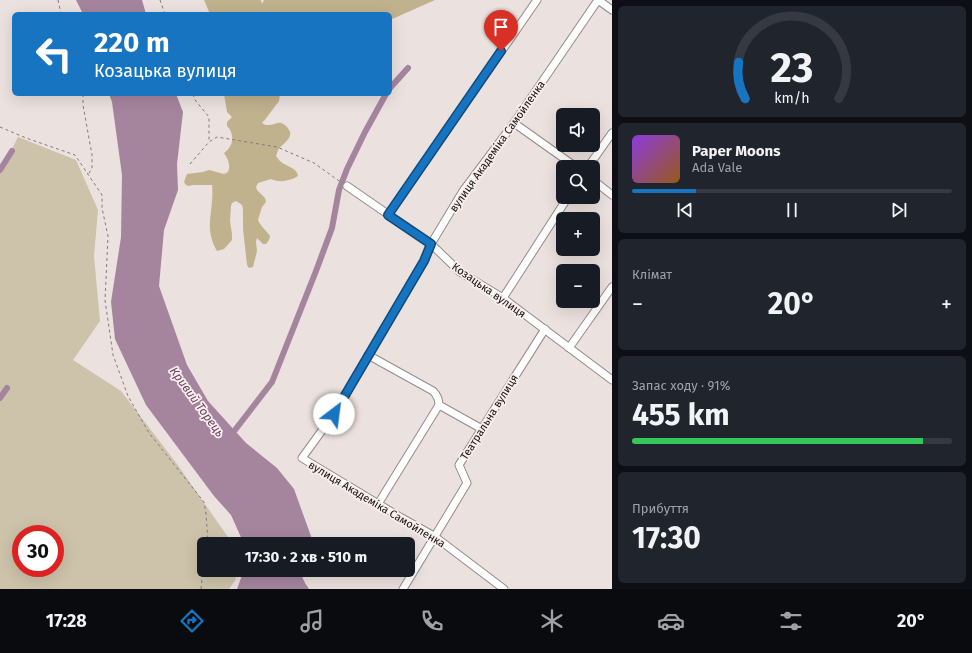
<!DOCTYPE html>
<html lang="uk">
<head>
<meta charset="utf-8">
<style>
	:root { --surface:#171b24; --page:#20242c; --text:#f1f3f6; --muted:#9ea1a6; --line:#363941; --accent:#1674c1 }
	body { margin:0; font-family:"Fira Sans",sans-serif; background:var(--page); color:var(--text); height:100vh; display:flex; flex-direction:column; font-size:15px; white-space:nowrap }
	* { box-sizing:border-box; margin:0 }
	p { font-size:13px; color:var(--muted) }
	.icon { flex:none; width:22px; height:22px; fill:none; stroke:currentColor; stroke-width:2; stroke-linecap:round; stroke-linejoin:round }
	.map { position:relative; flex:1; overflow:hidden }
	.panel { display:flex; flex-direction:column; gap:6px; padding:6px; background:#0d0f14; width:360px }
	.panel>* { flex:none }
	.hud { position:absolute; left:12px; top:12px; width:380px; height:84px; border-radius:6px; box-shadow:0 4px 16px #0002; background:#1674c1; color:#fff; overflow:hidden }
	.controls { position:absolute; left:556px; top:108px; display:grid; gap:8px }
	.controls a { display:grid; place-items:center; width:44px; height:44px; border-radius:6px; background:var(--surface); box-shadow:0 4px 16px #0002; font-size:20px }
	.speed { position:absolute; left:12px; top:525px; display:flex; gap:8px; font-size:20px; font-weight:700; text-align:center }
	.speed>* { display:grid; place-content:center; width:52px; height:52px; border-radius:50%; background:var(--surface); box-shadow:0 4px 16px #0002; line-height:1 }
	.speed .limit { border:6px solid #d22; background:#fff; color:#111 }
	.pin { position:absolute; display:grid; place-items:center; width:34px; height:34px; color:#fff; margin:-41px -17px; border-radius:50% 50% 50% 0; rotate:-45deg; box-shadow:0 0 4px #0007 }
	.pin .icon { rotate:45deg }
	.me { position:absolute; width:44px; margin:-22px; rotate:30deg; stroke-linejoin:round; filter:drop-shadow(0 0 3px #0008) }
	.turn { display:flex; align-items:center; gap:14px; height:84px; padding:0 16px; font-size:18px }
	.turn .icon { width:52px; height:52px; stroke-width:2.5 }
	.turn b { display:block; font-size:28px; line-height:34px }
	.big { font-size:30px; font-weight:700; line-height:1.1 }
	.panel .card { flex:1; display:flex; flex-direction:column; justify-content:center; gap:6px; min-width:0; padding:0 14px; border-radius:6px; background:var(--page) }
	.panel .dial { align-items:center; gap:0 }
	.dial svg { height:104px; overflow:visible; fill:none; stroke:var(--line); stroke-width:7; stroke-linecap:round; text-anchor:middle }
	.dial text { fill:var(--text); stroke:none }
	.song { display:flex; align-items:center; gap:12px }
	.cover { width:48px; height:48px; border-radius:6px; background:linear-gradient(135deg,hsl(270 70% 55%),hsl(30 70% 35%)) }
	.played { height:4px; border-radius:2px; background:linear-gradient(90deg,var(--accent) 20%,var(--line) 20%) }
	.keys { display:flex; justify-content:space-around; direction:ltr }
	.heat { display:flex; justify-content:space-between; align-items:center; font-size:22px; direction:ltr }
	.charge { height:6px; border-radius:3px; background:linear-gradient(90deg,#34c759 91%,var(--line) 0) }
	.trip { position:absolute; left:197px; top:537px; width:218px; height:40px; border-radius:6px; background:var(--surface); box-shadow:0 4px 16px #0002; font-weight:700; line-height:40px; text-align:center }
	.menu { display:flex; height:64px; justify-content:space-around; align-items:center; background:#090b0e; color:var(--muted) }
	.menu .icon { width:28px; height:28px }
	.menu .on { color:var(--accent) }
	.menu b { font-size:18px; color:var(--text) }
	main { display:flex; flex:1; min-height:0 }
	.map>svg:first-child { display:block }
</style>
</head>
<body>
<main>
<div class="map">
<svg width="612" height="589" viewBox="0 0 612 589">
	<rect width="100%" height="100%" fill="#ebe1de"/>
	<path fill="#cdc3ab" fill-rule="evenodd" d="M 18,137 L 76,160 L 98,210 L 94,256 L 100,321 L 73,360 L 121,391 L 177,464 L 230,540 L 230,544 L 204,544 L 204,570 L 234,570 L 236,579 L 229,589 L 0,589 L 0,173 ZM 21,534 L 55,534 L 55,568 L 21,568 Z"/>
	<g fill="#c1b28e">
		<path d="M 204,0 L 261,0 L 262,4 L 264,0 L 435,0 L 390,20 L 390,14 L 210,14 Z"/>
		<path d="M 224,94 L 280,94 L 279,101 L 264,121 L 262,122 C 263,124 264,125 267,125 C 275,126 279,118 287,127 C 289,130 291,132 290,135 C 289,141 281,145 278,150 C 278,151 276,156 276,156 C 276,156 280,161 280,161 C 286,167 297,167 298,176 C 290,181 279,183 271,179 L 258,183 L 256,187 L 257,190 L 265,198 L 266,202 L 262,207 L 258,220 C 261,227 266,230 270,236 L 269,240 L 266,244 L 263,244 L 257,238 L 256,242 L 257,251 L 253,267 L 249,268 L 247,265 L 243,229 L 243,209 L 242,205 L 236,201 L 232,203 L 231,206 L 230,221 L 232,234 L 232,240 L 224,249 L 217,251 C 209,237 209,227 211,211 C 212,202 213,194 212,185 L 193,185 L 189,186 L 186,185 L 184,182 L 187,174 L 203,172 L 209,170 L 224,174 L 228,172 C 231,165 228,159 224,153 C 226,151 228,150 229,148 C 234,142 233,131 227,126 L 227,122 L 232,117 L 227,112 Z"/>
	</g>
	<g fill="#a5859e">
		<path d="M 76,0 L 142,0 L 146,14 L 83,14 Z"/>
		<path d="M 109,94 L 176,94 L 183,112 L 177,164 L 178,190 L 164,230 L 159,286 L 187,365 L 208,401 L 246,443 L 277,468 L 294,489 L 312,539 L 309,544 L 244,544 L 231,515 L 214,496 L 146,405 L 115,339 L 111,302 L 121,237 L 122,175 L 112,102 Z"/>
		<path d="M 244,570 L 299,570 L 305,583 L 309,589 L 237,589 Z"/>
	</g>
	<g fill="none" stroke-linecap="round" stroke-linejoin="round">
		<g stroke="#a5859e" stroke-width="6">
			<path d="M 390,88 L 408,68"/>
			<path d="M 0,170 L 12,151"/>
			<path d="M 0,398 L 7,388"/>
			<path d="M 235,430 L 252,408 L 272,382 L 316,271 L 332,228 L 339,190 L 347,169 L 365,132 L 386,94"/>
		</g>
		<g stroke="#958b89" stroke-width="9">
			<g id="minor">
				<path d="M 598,0 L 612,10"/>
				<path d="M 514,123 L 576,167"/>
				<path d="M 588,167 L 612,133"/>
				<path d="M 593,180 L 612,195"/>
				<path d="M 347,186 L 431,244 L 460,272 L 503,298 L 612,380"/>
				<path d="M 388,215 L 537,0"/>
				<path d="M 503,298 L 568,197"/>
				<path d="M 569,348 L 612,287"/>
				<path d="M 368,355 L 433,391 C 437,395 439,399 439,405 L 482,429"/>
				<path d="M 378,504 L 439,405"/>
				<path d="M 403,589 L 467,483 L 459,465 L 545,329"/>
				<path d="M 504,589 L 434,536 L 400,517 L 302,458 L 334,414 L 424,261 L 431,244 L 463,191 L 514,123 L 598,0"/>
			</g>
		</g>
		<g stroke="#837c7b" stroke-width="1" stroke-dasharray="3 3" stroke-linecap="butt">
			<path d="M 58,0 L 61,14"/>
			<path d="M 160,0 L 165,14"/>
			<path d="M 83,94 L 83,105 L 92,155 L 92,168 L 88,175"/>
			<path d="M 193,94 L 195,100 L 209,117 L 209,141"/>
			<path d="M 0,127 L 26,138 L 75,155 L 102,195 L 102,208 L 108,236 L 105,300 L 113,355 L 128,396 L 149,433 L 204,502 L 206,514 L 208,541 L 207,544"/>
			<path d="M 190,164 L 209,142 L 217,137 L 277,147 L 314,163 L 342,183"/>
			<path d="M 201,589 L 204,558"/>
		</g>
		<use href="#minor" stroke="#fff" stroke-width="7"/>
	</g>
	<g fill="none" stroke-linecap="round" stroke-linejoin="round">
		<g stroke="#0e4b7d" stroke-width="10">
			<path id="route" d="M 334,414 L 424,261 L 431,244 L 388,215 L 501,51"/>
		</g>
		<use href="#route" stroke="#1674c1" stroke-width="7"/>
	</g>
	<g text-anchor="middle" stroke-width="3.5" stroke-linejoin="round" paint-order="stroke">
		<g font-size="11" fill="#151111" stroke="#f9eeec">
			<text transform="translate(497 146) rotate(-55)" y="4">вулиця Академіка Самойленка</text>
			<text transform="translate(489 290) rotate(35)" y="4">Козацька вулиця</text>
			<text transform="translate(489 417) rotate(-58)" y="4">Театральна вулиця</text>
			<text transform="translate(377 504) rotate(31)" y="4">вулиця Академіка Самойленка</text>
		</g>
		<g font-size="12" font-style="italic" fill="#6b3e62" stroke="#f9eeec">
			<text transform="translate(197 402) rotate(54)" y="4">Кривий Торець</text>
		</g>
	</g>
</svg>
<div class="controls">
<a><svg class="icon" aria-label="sound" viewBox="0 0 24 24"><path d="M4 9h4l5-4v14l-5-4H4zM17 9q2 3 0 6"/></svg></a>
<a><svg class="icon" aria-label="search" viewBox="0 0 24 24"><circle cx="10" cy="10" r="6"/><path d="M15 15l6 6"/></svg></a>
<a>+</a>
<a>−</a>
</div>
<div class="speed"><div class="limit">30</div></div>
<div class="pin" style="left:501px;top:51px;background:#d93025"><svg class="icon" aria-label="arrive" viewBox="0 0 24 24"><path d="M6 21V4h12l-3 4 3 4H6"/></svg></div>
<svg class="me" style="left:334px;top:414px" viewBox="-20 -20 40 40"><circle r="19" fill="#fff"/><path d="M0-13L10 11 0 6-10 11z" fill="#1674c1"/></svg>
<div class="trip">17:30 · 2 хв · 510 m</div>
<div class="hud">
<div class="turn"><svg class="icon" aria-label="left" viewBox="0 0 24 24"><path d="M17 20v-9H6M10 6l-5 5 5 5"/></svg><div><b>220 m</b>Козацька вулиця</div></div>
</div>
</div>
<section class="panel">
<div class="card dial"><svg viewBox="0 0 100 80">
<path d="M14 69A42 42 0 1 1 86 69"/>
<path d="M14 69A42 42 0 0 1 9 41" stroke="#1674c1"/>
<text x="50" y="56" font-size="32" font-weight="700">23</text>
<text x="50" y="72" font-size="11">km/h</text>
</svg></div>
<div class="card">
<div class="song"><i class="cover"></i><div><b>Paper Moons</b><p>Ada Vale</p></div></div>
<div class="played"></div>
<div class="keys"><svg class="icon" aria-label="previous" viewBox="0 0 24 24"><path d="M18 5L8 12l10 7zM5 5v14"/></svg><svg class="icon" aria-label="pause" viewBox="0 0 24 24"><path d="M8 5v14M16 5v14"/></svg><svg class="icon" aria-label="next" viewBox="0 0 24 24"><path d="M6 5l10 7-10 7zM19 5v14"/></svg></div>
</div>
<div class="card"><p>Клімат</p>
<div class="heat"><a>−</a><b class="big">20°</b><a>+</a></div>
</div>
<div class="card"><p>Запас ходу · 91%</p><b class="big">455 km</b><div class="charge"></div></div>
<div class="card"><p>Прибуття</p><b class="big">17:30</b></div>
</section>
</main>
<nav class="menu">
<b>17:28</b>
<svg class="icon on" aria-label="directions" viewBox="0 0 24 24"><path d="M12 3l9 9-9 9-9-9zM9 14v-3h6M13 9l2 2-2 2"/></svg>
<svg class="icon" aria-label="music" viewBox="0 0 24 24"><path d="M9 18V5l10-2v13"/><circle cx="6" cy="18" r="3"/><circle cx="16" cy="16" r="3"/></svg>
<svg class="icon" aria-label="phone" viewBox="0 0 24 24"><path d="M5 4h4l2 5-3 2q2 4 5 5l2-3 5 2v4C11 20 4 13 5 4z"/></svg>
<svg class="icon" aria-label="climate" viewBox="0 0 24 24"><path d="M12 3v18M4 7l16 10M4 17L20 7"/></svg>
<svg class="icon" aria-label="car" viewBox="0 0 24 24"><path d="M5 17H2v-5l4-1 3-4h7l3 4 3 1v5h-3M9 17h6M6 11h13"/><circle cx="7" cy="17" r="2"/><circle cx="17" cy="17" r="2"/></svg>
<svg class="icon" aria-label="filters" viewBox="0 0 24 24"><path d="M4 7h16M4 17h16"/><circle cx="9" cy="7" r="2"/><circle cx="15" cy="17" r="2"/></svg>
<b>20°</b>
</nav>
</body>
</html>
